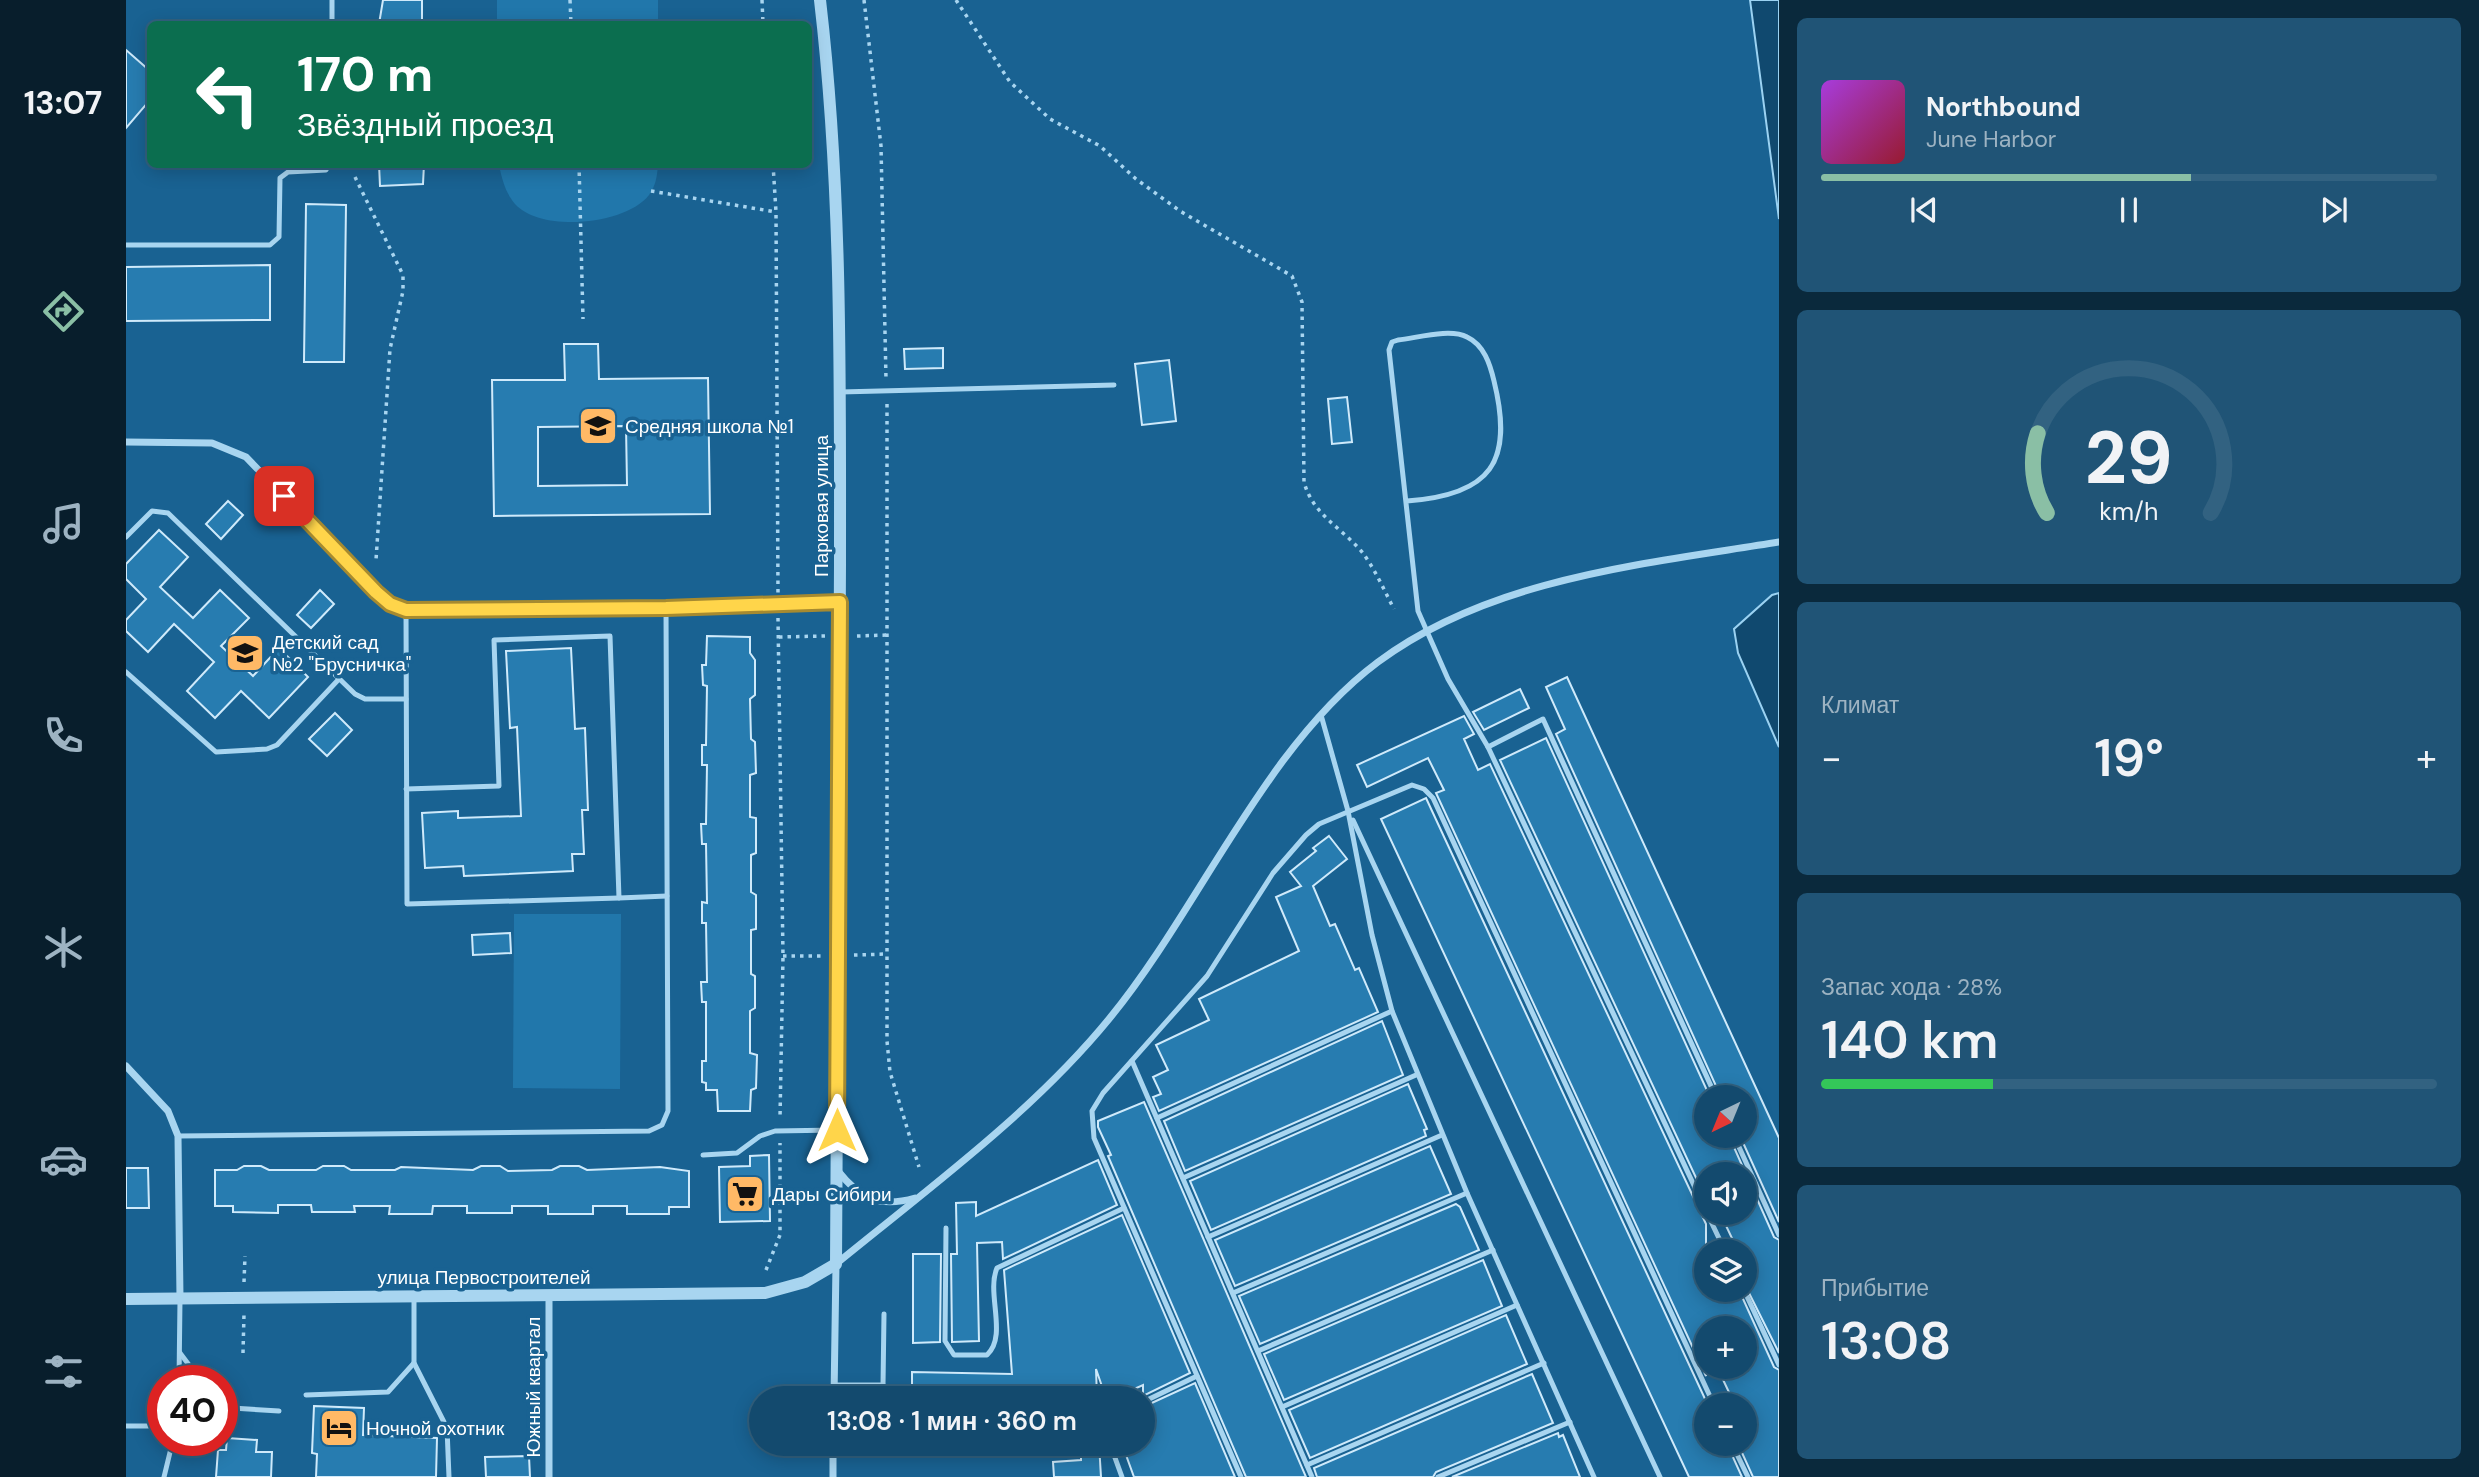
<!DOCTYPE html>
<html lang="ru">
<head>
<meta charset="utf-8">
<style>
	:root { --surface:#134a6e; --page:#205476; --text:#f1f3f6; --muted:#9db3c2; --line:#326281; --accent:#8abfa5 }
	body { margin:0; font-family:"DM Sans",sans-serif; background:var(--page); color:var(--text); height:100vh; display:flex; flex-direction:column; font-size:26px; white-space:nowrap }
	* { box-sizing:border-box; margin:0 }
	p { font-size:23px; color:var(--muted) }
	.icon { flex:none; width:38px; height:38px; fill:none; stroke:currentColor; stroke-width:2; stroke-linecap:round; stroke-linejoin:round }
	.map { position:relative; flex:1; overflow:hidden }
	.sheet { display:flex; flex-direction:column; gap:18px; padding:18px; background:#0a293c; width:700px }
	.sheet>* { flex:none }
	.guide { position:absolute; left:21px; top:21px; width:665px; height:147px; border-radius:10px; box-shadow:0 4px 18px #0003,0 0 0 2px var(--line); background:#0b6e4f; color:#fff; overflow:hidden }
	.needle { width:46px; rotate:223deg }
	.buttons { position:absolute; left:1568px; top:1085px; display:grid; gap:14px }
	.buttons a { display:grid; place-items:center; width:63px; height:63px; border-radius:50%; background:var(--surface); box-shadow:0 4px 18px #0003,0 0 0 2px var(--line); font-size:35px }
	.speed { position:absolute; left:21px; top:1365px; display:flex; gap:14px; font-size:35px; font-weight:700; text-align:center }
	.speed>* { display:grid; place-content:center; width:91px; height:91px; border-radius:50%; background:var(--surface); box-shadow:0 4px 18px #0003,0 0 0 2px var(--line); line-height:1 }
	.speed .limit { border:10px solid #d22; background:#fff; color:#111 }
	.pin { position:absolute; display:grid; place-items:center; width:60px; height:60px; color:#fff; margin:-30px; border-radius:14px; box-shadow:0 4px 10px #0006 }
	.me { position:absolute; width:77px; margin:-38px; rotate:0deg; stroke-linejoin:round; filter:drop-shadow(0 0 5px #0008) }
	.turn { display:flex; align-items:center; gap:24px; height:147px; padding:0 35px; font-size:32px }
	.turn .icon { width:91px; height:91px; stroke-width:2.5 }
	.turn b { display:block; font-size:49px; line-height:60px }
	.big { font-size:52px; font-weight:600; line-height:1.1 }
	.sheet .card { flex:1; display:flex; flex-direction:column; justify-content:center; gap:10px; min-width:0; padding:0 24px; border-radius:10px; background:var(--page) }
	.sheet .dial { align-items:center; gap:0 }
	.dial svg { height:182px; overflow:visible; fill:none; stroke:var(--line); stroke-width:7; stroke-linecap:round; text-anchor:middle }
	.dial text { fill:var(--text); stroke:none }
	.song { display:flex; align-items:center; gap:21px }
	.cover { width:84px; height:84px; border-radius:10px; background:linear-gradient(135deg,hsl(280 70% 55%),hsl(350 70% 35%)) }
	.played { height:7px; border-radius:4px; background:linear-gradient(90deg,var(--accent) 60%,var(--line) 60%) }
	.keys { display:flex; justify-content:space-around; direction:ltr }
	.heat { display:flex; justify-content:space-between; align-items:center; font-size:38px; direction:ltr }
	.charge { height:10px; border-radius:5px; background:linear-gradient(90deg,#34c759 28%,var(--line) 0) }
	.trip { position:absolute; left:623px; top:1386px; width:406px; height:70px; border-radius:35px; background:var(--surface); box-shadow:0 4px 18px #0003,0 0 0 2px var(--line); font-weight:600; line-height:70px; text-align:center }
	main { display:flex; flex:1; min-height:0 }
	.tab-bar { display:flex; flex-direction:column; width:126px; justify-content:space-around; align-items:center; background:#081e2c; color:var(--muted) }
	.tab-bar .icon { width:49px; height:49px }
	.tab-bar .current { color:var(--accent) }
	.tab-bar b { font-size:32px; color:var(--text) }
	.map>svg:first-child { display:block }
</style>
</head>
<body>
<main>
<nav class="tab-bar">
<b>13:07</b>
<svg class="icon current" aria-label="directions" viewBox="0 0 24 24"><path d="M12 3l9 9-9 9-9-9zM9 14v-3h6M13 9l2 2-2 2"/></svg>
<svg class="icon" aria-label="music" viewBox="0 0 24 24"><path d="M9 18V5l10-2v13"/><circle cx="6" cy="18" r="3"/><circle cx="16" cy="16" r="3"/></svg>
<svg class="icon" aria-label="phone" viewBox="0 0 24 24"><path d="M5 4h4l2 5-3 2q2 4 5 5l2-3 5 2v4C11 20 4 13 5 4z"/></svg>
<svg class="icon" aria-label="climate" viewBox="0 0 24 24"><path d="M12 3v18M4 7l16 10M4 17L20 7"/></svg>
<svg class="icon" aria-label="car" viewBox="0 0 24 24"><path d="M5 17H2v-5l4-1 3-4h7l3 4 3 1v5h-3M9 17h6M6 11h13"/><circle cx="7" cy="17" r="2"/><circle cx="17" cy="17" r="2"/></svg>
<svg class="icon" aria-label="filters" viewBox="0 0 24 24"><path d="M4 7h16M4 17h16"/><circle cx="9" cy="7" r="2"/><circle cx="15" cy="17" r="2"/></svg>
</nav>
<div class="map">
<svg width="1653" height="1477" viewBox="0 0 1653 1477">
	<rect width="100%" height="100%" fill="#196292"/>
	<g fill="#2177ab">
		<rect x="371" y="0" width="161" height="24"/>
		<path d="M 373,165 L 373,164 L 532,165 C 531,176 530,185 523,195 C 500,225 415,233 389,204 C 379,192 376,179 373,165 Z"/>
		<path d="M 388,914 L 495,914 L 494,1089 L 387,1088 Z"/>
	</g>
	<g fill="#10496f" stroke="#9bd2f2" stroke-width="2">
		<path d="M 1624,0 L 1653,0 L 1653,219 Z"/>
		<path d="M 1653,593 L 1653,747 L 1612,653 L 1608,629 L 1646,595 Z"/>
	</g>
	<g fill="#277cb0" stroke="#cfeafb" stroke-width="2" fill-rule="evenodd">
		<path d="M 257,0 L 296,0 L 296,24 L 253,24 Z"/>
		<path d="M 0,50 L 24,71 L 24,100 L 0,128 Z"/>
		<path d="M 253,164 L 298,164 L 297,184 L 254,186 Z"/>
		<path d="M 180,204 L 220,205 L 218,362 L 178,362 Z"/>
		<path d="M 144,265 L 144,320 L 0,321 L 0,267 Z"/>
		<path d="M 438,344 L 472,344 L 473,379 L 582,378 L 584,514 L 368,516 L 366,380 L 439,380 ZM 500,426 L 501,485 L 412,486 L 412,427 Z"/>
		<path d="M 817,348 L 817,368 L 779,369 L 778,349 Z"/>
		<path d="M 1043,360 L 1050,421 L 1016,425 L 1009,364 Z"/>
		<path d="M 1221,397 L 1226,442 L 1206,444 L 1202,399 Z"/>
		<path d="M 102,501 L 117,515 L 95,539 L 80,524 Z"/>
		<path d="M 33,530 L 62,557 L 34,587 L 67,618 L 94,590 L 123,618 L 95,646 L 127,676 L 153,648 L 182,677 L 143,718 L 115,691 L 89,718 L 61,691 L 88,662 L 48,624 L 22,652 L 0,631 L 0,620 L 20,599 L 0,579 L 0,564 Z"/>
		<path d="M 194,590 L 208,604 L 185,628 L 171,615 Z"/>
		<path d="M 581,636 L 624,637 L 624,653 L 629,660 L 629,695 L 624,699 L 625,739 L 629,742 L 630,773 L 624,775 L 624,817 L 630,818 L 630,853 L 625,855 L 625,892 L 630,895 L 630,929 L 625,930 L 625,974 L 629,976 L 629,1008 L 624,1011 L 624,1053 L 631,1055 L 630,1088 L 625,1090 L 624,1111 L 592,1111 L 591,1090 L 580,1090 L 580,1083 L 576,1082 L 576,1061 L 580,1061 L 580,1002 L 576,1002 L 575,982 L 581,982 L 580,923 L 576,923 L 576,902 L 581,903 L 580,844 L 576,844 L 575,824 L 580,824 L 581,765 L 576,765 L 576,745 L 580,745 L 581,686 L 577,685 L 576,665 L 580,665 Z"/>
		<path d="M 445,648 L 449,729 L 459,728 L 462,810 L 456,810 L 458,854 L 446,854 L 447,871 L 338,876 L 337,866 L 299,868 L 296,813 L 332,811 L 332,818 L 395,816 L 391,727 L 384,728 L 380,651 Z"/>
		<path d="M 1441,677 L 1653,1138 L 1653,1222 L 1614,1136 L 1619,1136 L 1619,1097 L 1595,1097 L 1430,734 L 1439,729 L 1420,687 Z"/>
		<path d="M 1394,689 L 1403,708 L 1358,730 L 1347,712 Z"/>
		<path d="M 209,713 L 226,730 L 201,756 L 183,739 Z"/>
		<path d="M 1338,716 L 1348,734 L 1338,739 L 1352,770 L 1364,764 L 1580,1224 L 1580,1290 L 1613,1290 L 1648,1367 L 1653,1370 L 1653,1477 L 1627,1477 L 1612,1444 L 1619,1444 L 1619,1405 L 1609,1405 L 1591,1367 L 1619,1367 L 1619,1328 L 1580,1328 L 1580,1376 L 1310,793 L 1318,790 L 1302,758 L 1241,787 L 1231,765 Z"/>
		<path d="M 1420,738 L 1584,1097 L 1580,1097 L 1580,1136 L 1603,1136 L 1648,1237 L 1653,1240 L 1653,1353 L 1619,1285 L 1619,1251 L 1612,1251 L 1594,1213 L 1619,1213 L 1619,1174 L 1580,1174 L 1580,1199 L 1374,760 Z"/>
		<path d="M 1300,798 L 1580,1401 L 1580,1444 L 1601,1444 L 1616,1477 L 1563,1477 L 1255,819 Z"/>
		<path d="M 1203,836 L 1221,859 L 1187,886 L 1204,926 L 1209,924 L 1229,970 L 1233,968 L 1252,1012 L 1033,1111 L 1027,1097 L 1035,1094 L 1027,1077 L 1042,1070 L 1030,1045 L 1083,1020 L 1073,999 L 1173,951 L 1150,897 L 1175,886 L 1164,872 L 1190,851 L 1187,848 Z"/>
		<path d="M 384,933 L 385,953 L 347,955 L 346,935 Z"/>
		<path d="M 1256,1021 L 1277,1075 L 1059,1171 L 1038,1121 Z"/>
		<path d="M 1282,1084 L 1301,1129 L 1298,1130 L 1300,1136 L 1085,1230 L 1064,1181 Z"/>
		<path d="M 1018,1102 L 1077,1238 L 1180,1477 L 1120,1477 L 982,1156 L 985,1155 L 972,1127 L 972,1121 Z"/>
		<path d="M 1304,1146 L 1325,1194 L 1109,1286 L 1089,1240 Z"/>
		<path d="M 643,1155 L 644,1221 L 594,1222 L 593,1167 L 624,1166 L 624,1156 Z"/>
		<path d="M 972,1160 L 991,1205 L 877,1259 L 876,1242 L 851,1243 L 853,1341 L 826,1342 L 825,1254 L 831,1254 L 830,1203 L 850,1202 L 850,1216 Z"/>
		<path d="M 118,1166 L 135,1166 L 143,1170 L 190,1170 L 197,1166 L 218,1166 L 225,1170 L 269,1170 L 275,1167 L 347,1170 L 355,1166 L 374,1166 L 382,1171 L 426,1170 L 434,1166 L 453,1166 L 461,1170 L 534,1167 L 563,1171 L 563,1207 L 543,1207 L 543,1214 L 501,1214 L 501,1206 L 467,1206 L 467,1214 L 422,1214 L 422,1206 L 386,1206 L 386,1213 L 341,1213 L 341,1206 L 307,1206 L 306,1214 L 263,1214 L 264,1206 L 228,1206 L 229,1212 L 186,1212 L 185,1205 L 152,1205 L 152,1213 L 107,1212 L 107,1206 L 89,1206 L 89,1170 L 111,1170 Z"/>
		<path d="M 0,1168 L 22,1168 L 23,1208 L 0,1208 Z"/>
		<path d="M 1330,1204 L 1334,1207 L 1353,1250 L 1134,1344 L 1113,1296 Z"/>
		<path d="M 996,1215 L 1064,1373 L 1017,1396 L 1017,1385 L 988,1398 L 980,1398 L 970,1369 L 971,1398 L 786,1395 L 786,1372 L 886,1374 L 878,1270 Z"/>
		<path d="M 787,1254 L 815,1254 L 814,1342 L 787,1343 Z"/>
		<path d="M 1357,1260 L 1376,1306 L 1158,1400 L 1138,1354 Z"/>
		<path d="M 1380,1315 L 1401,1364 L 1184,1458 L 1163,1410 Z"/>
		<path d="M 1406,1374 L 1427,1423 L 1310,1472 L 1307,1477 L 1191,1477 L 1188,1468 Z"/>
		<path d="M 1069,1383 L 1109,1477 L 1008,1477 L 996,1444 L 1017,1444 L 1017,1407 Z"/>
		<path d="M 188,1406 L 238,1408 L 237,1435 L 311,1438 L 310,1477 L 190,1477 L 191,1454 L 186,1453 Z"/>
		<path d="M 1432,1433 L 1433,1437 L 1437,1435 L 1454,1477 L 1326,1477 Z"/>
		<path d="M 101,1438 L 131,1440 L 130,1452 L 146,1452 L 145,1477 L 90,1477 L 92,1450 L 100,1450 Z"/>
		<path d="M 955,1444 L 973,1444 L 975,1477 L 928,1477 L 927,1462 L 955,1460 Z"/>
		<path d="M 403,1456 L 404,1477 L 360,1477 L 359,1457 Z"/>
	</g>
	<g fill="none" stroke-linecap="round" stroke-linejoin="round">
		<g stroke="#a8d5f0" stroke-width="3.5" stroke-dasharray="3.5 5" stroke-linecap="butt">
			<path d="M 444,0 L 445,24"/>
			<path d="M 636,0 L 637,24"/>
			<path d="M 738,0 L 755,146 L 760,379"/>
			<path d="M 830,0 L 884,82 L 924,119 L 974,146 L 1010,179 L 1054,211 L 1166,276 L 1176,302 L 1178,482 C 1187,515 1215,527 1236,552 C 1249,569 1258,590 1268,609"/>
			<path d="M 453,164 L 457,319"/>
			<path d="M 647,164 L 650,212 L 652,593"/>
			<path d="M 229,177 L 277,275 L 277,291 L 264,349 L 250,560"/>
			<path d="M 525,191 L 650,212"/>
			<path d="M 761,404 L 761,1041 L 764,1072 L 793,1167"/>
			<path d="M 652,618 L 657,956 L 654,1118"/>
			<path d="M 731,636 L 761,635"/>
			<path d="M 653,637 L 699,636"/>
			<path d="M 728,955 L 761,954"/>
			<path d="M 657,956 L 696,956"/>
			<path d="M 640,1270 L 654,1235 L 654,1143"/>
			<path d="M 118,1282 L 119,1256"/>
			<path d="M 117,1353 L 118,1314"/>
		</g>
		<g stroke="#a8d5f0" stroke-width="5">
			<path d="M 206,0 L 206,24"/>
			<path d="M 0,245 L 144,245 L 153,237 L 154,178 L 162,172 L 200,170 L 203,164"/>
			<path d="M 714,392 L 988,385"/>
			<path d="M 1281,501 C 1365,495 1388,462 1368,381 C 1364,364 1358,345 1341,337 C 1324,328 1291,338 1272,340 L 1266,342 L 1263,350 L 1292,611 L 1322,679 L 1362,747 L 1580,1211"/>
			<path d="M 0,537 L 26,511 L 42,513 L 229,694 L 239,699 L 280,699"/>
			<path d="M 280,610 L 281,904 L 493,898"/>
			<path d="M 0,672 L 90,752 L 141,749 L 151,745 L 213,679"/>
			<path d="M 1195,715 L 1222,811 L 1246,935 L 1266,1011 L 1341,1193 L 1468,1477"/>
			<path d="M 1362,747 L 1417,719 L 1590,1097"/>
			<path d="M 280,789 L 373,786 L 368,640 L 484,636 L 493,898 L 541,896"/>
			<path d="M 1227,820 L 1534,1477"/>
			<path d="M 1006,1061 L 1186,1477"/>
			<path d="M 1031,1118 L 1266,1011"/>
			<path d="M 52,1136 L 523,1131 L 536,1125 L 542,1111 L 540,608"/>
			<path d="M 1608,1136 L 1653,1235"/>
			<path d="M 577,1155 L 611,1153 L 634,1136 L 649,1131 L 711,1130"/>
			<path d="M 1057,1178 L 1290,1075"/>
			<path d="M 1581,1213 L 1599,1251"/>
			<path d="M 820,1228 L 819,1341 L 828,1355 L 861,1355 C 882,1336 860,1293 871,1268 L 998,1208"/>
			<path d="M 1082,1237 L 1316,1135"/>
			<path d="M 1618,1290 L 1653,1365"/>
			<path d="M 1107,1293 L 1341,1193"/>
			<path d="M 288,1297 L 288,1363 L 321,1428 L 323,1477"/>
			<path d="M 1132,1351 L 1367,1250"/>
			<path d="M 54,1353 L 75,1381"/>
			<path d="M 53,1381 L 54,1300"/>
			<path d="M 708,1385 L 757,1385 L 771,1398"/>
			<path d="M 757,1385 L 758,1314"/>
			<path d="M 180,1395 L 262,1392 L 288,1363"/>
			<path d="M 1017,1402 L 1071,1376"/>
			<path d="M 96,1404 L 106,1408 L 153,1411"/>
			<path d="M 1156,1407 L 1391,1305"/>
			<path d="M 0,1426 L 37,1426"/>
			<path d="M 984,1444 L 996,1477"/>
			<path d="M 1606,1444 L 1622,1477"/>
			<path d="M 1181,1465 L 1418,1363"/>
			<path d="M 38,1477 L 47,1440"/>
			<path d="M 1115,1477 L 968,1138 L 966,1111 L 977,1093 L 1081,976 L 1147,873 L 1180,835 L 1193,824 L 1286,785 L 1298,789 L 1307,798 L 1588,1405"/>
			<path d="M 1312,1477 L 1444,1422"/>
		</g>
		<g stroke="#a8d5f0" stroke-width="7">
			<path d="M 0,442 L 86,443 L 120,457 L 250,592 L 264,604 L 280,610 L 540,608 L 714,602"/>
			<path d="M 0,1066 L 42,1111 L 52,1136 L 54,1298"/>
			<path d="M 712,1171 C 734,1199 754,1208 789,1198"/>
			<path d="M 423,1297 L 423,1477"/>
			<path d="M 708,1398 L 710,1264 C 803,1188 907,1112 983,1019 C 1073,910 1138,747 1252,662 C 1365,578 1518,564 1653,542"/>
			<path d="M 707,1477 L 707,1444"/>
		</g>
		<path stroke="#a8d5f0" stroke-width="12" d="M 0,1299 L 639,1293 L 679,1282 L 710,1264 C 712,1031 714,798 714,565 C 714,376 716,188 694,0"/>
	</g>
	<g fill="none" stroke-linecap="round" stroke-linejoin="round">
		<g stroke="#a68a30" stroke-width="18">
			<path id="route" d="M 158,496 L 250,592 L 264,604 L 280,610 L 540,608 L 714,602 L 711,1130"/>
		</g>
		<use href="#route" stroke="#ffd54a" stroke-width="12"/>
	</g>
	<defs>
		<g id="school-square" transform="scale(2.0125)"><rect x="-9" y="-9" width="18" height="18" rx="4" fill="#ffb966" stroke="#196292"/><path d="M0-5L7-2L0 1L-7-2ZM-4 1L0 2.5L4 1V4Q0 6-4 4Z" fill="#111"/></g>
		<g id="supermarket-square" transform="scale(2.0125)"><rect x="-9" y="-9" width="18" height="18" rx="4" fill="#ffb966" stroke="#196292"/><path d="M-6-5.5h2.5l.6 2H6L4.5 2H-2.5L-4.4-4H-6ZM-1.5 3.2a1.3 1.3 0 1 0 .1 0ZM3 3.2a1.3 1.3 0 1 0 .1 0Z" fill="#111"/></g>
		<g id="hotel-square" transform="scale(2.0125)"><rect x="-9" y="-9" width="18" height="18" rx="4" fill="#ffb966" stroke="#196292"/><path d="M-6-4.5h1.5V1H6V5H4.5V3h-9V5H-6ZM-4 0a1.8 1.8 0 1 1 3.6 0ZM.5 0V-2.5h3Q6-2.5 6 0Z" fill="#111"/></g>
	</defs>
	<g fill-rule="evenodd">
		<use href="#school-square" x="472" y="426"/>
		<use href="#school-square" x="119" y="653"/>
		<use href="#supermarket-square" x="619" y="1194"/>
		<use href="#hotel-square" x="213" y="1428"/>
	</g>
	<g text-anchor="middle" stroke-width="7" stroke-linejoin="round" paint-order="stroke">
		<g font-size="19" fill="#fff" stroke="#196292" text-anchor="start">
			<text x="499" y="433">Средняя школа №1</text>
			<text x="146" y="649">Детский сад<tspan x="146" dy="22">№2 "Брусничка"</tspan></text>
			<text x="646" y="1201">Дары Сибири</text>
			<text x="240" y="1435">Ночной охотник</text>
		</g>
		<g font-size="19" fill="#fff" stroke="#196292">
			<text transform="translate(695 506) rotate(-90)" y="7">Парковая улица</text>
			<text x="358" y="1284">улица Первостроителей</text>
			<text transform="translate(407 1387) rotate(-90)" y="7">Южный квартал</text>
		</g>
	</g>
</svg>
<div class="buttons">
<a><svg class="needle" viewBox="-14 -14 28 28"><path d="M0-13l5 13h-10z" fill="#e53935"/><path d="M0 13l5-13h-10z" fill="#9db3c2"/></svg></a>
<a><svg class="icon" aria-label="sound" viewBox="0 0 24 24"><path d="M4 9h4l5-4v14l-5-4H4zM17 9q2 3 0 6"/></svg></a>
<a><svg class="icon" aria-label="layers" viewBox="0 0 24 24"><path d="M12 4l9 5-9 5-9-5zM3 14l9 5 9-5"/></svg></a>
<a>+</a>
<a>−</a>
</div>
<div class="speed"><div class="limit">40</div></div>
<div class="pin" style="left:158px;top:496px;background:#d93025"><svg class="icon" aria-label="arrive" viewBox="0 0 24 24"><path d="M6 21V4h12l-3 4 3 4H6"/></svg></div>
<svg class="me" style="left:711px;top:1130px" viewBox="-20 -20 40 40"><path d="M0-17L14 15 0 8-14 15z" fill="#ffd54a" stroke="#fff" stroke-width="4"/></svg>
<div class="trip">13:08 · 1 мин · 360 m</div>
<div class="guide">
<div class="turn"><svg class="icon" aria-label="left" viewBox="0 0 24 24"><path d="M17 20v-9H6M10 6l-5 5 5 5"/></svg><div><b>170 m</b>Звёздный проезд</div></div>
</div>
</div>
<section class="sheet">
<div class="card">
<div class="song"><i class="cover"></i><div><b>Northbound</b><p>June Harbor</p></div></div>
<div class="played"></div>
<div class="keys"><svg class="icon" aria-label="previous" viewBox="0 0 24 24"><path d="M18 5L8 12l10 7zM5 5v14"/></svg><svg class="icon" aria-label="pause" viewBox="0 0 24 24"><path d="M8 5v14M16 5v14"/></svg><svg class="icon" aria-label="next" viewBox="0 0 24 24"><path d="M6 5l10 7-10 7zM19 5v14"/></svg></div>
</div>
<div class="card dial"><svg viewBox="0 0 100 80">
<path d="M14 69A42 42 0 1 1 86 69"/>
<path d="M14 69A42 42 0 0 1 10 34" stroke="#8abfa5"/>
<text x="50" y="56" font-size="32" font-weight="700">29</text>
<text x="50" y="72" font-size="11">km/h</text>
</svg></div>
<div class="card"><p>Климат</p>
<div class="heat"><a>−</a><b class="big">19°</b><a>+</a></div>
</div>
<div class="card"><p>Запас хода · 28%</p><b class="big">140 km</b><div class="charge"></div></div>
<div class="card"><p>Прибытие</p><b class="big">13:08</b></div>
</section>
</main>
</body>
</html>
